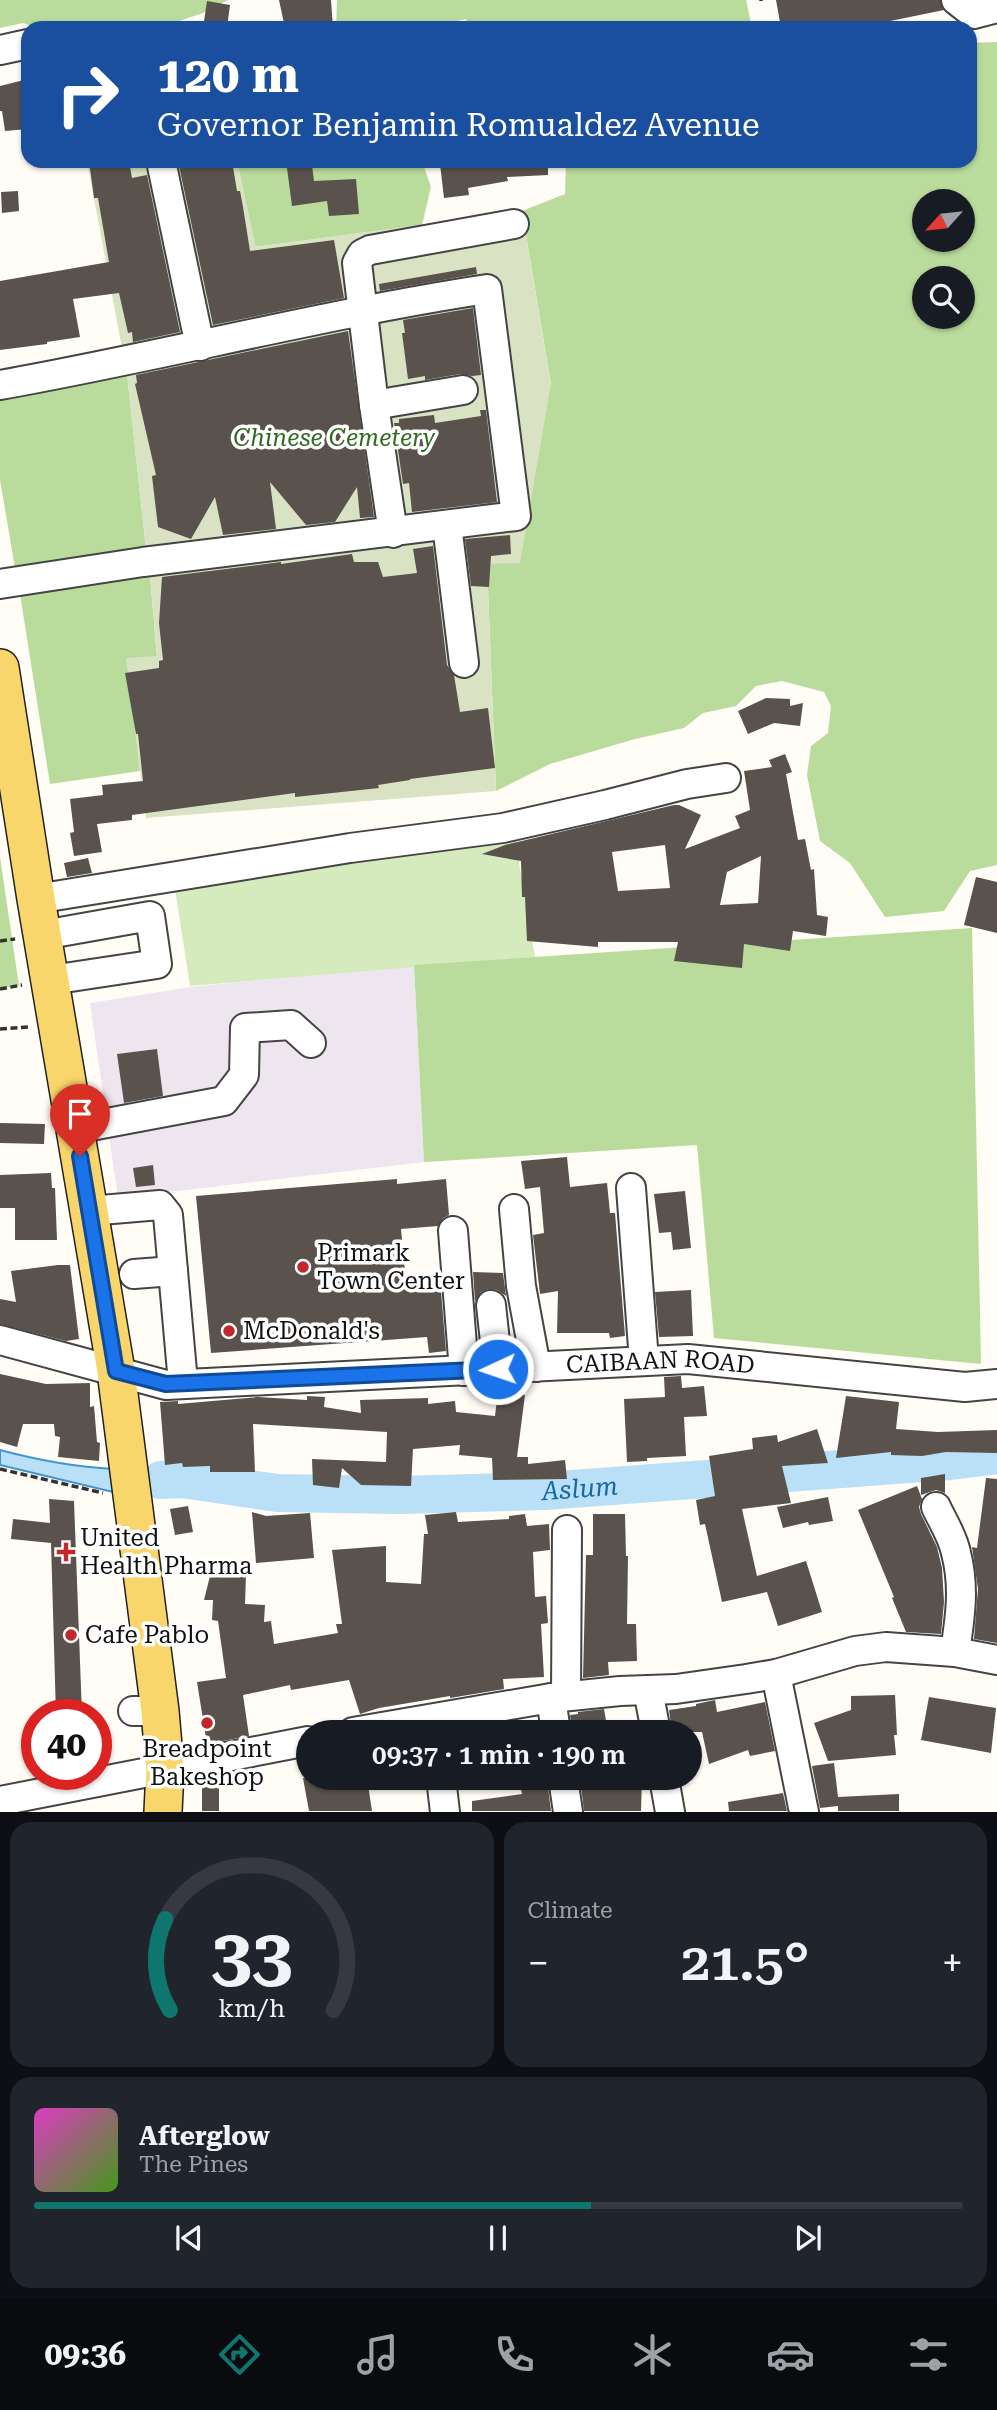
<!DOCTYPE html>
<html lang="en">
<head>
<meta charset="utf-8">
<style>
	:root { --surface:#171b24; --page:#20242c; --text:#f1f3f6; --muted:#9ea1a6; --line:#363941; --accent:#0f766e }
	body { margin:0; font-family:"Roboto Serif",serif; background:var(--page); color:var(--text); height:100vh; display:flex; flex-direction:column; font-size:26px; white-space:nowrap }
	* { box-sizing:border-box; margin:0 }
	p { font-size:23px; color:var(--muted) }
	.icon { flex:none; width:38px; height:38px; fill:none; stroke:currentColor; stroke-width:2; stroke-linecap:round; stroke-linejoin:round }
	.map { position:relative; height:1812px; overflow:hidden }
	.side { display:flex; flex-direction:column; gap:10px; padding:10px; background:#0d0f14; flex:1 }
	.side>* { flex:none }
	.guide { position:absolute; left:21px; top:21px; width:956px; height:147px; border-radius:21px; box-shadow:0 2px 5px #0004; background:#1a4fa0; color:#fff; overflow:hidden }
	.needle { width:46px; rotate:243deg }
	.buttons { position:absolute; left:912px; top:189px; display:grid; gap:14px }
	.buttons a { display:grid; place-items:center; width:63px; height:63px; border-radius:50%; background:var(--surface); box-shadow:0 2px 5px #0004; font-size:35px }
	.speed { position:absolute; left:21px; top:1699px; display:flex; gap:14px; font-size:35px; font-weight:700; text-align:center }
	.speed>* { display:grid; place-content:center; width:91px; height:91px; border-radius:50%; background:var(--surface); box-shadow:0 2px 5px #0004; line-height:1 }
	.speed .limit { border:10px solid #d22; background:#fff; color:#111 }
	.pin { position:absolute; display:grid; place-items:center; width:60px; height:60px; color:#fff; margin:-72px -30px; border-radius:50% 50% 50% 0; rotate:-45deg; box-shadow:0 0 7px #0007 }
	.pin .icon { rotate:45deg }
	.me { position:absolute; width:77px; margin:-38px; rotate:267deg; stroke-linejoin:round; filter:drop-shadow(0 0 5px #0008) }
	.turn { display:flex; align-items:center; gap:24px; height:147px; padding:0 21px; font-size:32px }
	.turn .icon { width:91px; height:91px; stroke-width:2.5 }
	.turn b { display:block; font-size:49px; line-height:60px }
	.big { font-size:52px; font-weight:600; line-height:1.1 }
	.side .widget { flex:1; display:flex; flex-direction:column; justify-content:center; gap:10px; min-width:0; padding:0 24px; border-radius:21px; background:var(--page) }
	.side .dial { align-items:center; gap:0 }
	.dial svg { height:182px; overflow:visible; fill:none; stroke:var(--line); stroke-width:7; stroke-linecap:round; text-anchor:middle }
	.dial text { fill:var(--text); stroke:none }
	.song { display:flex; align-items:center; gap:21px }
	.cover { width:84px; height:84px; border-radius:10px; background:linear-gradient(135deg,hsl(310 70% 55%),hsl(100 70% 35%)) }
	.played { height:7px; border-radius:4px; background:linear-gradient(90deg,var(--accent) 60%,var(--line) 60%) }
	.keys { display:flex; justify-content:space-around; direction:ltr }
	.heat { display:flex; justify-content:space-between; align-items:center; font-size:38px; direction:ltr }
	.side .tiles { flex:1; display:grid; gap:10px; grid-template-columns:1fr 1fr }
	.widget:last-child { grid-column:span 2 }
	.trip { position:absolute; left:296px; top:1720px; width:406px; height:70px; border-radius:35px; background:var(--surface); box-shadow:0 2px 5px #0004; font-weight:600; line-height:70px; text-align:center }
	.tabs { display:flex; height:112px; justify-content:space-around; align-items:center; background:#090b0e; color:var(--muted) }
	.tabs .icon { width:49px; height:49px }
	.tabs .current { color:var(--accent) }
	.tabs b { font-size:32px; color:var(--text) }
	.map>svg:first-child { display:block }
</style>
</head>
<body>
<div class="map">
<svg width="997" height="1812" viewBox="0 0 997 1812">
	<rect width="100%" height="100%" fill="#fffdf5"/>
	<path fill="#eee6ef" d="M 414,965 L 424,1162 L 118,1198 L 90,1003 L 190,987 Z"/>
	<path fill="#d5ebbd" d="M 515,839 L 535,957 L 190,986 L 174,883 Z"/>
	<g fill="#b9dc9c" fill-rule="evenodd">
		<path d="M 0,0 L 228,0 L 203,13 L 158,28 L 38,28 L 23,23 L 0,28 Z"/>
		<path d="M 337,0 L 746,0 L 752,28 L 470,28 L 466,19 L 426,28 L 336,28 Z"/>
		<path d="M 997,42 L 997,865 L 970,871 L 944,911 L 885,917 L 850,863 L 820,841 L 807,775 L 811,746 L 828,733 L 831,706 L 824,692 L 782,681 L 756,686 L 736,706 L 703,713 L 684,728 L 635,739 L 550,764 L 496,791 L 487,564 L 551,384 L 522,211 L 565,194 L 566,161 L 970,161 L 970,43 ZM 924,201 L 962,201 L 962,240 L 924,240 ZM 924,278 L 962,278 L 962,317 L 924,317 Z"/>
		<path d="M 237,161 L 422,161 L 431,187 L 422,225 L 255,247 Z"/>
		<path d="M 127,374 L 146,549 L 15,568 L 0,480 L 0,395 Z"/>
		<path d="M 150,576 L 157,657 L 127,659 L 140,771 L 50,784 L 20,594 Z"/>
		<path d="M 0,857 L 19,986 L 0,988 Z"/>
		<path d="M 972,928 L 981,1364 L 714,1338 L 697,1145 L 424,1162 L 414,965 Z"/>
	</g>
	<path fill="#d9e3c4" d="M 87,161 L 237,161 L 256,247 L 522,211 L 551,384 L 520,563 L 487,564 L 496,791 L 146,818 L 126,658 L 157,656 L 150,576 L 20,594 L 146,548 L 127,375 Z"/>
	<path fill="#b9e0f7" stroke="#3f96cf" stroke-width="2" d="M 0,1450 C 37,1460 75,1467 114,1469 L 119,1489 L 113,1492 L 0,1465 Z"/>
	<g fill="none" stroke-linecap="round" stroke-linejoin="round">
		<path stroke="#b9e0f7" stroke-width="38" id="s1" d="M 161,1480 L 182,1479 L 277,1493 L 399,1495 L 545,1491 L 950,1461 L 997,1455"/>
	</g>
	<g fill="#5a524d" fill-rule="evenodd">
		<path d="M 279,0 L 331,0 L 333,28 L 285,28 Z"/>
		<path d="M 776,0 L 940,0 L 944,10 L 856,28 L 781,28 Z"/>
		<path d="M 207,1 L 230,5 L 227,28 L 203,28 Z"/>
		<path d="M 28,79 L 28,129 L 5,131 L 2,111 L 0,111 L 0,86 Z"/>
		<path d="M 89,161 L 129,161 L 132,178 L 147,175 L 180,332 L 133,342 L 132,332 L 128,333 L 119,293 L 73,299 L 80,337 L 47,342 L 47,344 L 0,350 L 0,281 L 109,262 L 98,198 L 94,198 Z"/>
		<path d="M 178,161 L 232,161 L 237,191 L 240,191 L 243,207 L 250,251 L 334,240 L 344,298 L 213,325 Z"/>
		<path d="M 465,161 L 466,168 L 507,161 L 548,161 L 548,175 L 507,177 L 508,181 L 468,188 L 469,195 L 444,198 L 440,164 Z"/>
		<path d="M 312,165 L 314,181 L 356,179 L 359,214 L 329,216 L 327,201 L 292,206 L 287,168 Z"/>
		<path d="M 18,191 L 19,211 L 2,213 L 1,192 Z"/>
		<path d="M 476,267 L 477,274 L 380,291 L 379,284 Z"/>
		<path d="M 473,308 L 481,375 L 472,376 L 460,374 L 425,380 L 425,376 L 408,379 L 402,333 L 405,333 L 403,320 Z"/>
		<path d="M 348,331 L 374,517 L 360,518 L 357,487 L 335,522 L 306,525 L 270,482 L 276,529 L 223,535 L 215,497 L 191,539 L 158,527 L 152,476 L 156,475 L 135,384 L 137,383 L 136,375 Z"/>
		<path d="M 480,410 L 486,410 L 497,502 L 412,512 L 409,483 L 403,484 L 394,423 L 399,423 L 399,419 L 434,415 L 435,423 L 481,416 Z"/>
		<path d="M 510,535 L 511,554 L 491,556 L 489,587 L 471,586 L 465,539 Z"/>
		<path d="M 433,546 L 447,665 L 454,675 L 460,712 L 488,708 L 495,768 L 410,779 L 410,780 L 378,785 L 379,788 L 295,797 L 295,793 L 132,815 L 132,820 L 97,824 L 102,852 L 74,856 L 70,833 L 74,832 L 70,799 L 103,795 L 102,785 L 143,781 L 138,734 L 136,734 L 125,673 L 159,668 L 159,661 L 163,660 L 159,623 L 162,577 L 281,562 L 281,564 L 352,554 L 354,562 L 378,562 L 383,577 L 417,573 L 413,549 Z"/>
		<path d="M 766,698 L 790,699 L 790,706 L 803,703 L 800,726 L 774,723 L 748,734 L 738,711 Z"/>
		<path d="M 785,754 L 792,772 L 786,774 L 798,840 L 805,839 L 811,870 L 814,869 L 817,915 L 828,917 L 826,936 L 793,931 L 790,951 L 744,944 L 742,968 L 674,961 L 678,942 L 598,942 L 598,947 L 527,941 L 525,897 L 522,897 L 521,861 L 482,854 L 505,845 L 674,805 L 679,805 L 701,815 L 685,849 L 740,828 L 735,816 L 750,810 L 744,771 L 772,767 L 769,760 ZM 665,845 L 670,888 L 618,891 L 612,852 ZM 761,856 L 758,903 L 720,905 L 727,872 Z"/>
		<path d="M 88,858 L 92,873 L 67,877 L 64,863 Z"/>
		<path d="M 976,877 L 997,882 L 997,933 L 964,925 Z"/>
		<path d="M 157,1049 L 163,1096 L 124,1103 L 117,1054 Z"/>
		<path d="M 0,1123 L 45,1124 L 44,1144 L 0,1143 Z"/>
		<path d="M 567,1157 L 570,1187 L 607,1183 L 610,1213 L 615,1213 L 625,1336 L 610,1338 L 609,1333 L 557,1333 L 558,1291 L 540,1294 L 533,1235 L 544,1233 L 540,1187 L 525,1189 L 521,1161 Z"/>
		<path d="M 153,1165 L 155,1185 L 136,1187 L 133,1168 Z"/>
		<path d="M 51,1173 L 52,1188 L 55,1188 L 57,1240 L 15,1240 L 15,1208 L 0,1208 L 0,1175 Z"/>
		<path d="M 397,1179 L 397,1184 L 446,1179 L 449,1215 L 443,1218 L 438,1226 L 401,1229 L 406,1282 L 440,1279 L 446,1351 L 429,1353 L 427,1337 L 211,1353 L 196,1196 Z"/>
		<path d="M 685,1191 L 691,1248 L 673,1250 L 671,1232 L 659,1233 L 654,1194 Z"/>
		<path d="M 58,1265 L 70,1265 L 79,1339 L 66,1341 L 0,1324 L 0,1299 L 16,1302 L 11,1271 Z"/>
		<path d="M 473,1272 L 503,1273 L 506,1296 L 497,1290 L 489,1289 L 481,1292 L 475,1301 Z"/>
		<path d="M 691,1290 L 693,1336 L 659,1337 L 655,1292 Z"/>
		<path d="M 0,1374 L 46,1384 L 90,1383 L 90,1407 L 94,1406 L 97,1442 L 100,1443 L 99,1461 L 58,1457 L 60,1437 L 55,1436 L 54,1424 L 23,1424 L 17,1447 L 0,1442 Z"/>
		<path d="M 681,1376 L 682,1388 L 704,1386 L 707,1416 L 684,1417 L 686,1456 L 647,1458 L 647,1461 L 627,1462 L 624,1399 L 665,1397 L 664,1377 Z"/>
		<path d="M 498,1391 L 525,1395 L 517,1457 L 528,1457 L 528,1464 L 565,1460 L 567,1479 L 493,1480 L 492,1458 L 459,1455 L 460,1445 L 413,1449 L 411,1486 L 361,1485 L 342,1468 L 339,1488 L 313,1485 L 312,1459 L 386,1462 L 387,1432 L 253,1424 L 255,1472 L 210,1472 L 210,1466 L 183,1467 L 182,1463 L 165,1465 L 160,1402 L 178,1401 L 178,1404 L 258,1397 L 307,1400 L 307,1396 L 325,1397 L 324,1407 L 361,1413 L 360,1400 L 428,1398 L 428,1404 L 455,1401 L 456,1412 L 495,1416 Z"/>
		<path d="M 846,1396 L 899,1402 L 896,1429 L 938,1432 L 997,1430 L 997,1453 L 946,1452 L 922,1456 L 891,1455 L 891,1452 L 836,1458 Z"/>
		<path d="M 817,1429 L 828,1463 L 782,1466 L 791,1503 L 742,1509 L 757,1576 L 806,1561 L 822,1612 L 778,1626 L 767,1592 L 722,1602 L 705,1524 L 700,1525 L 696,1500 L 715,1496 L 709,1456 L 753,1449 L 752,1438 L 777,1435 L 778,1442 Z"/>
		<path d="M 945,1474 L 945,1493 L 936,1490 L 921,1495 L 921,1478 Z"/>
		<path d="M 986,1478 L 997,1479 L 997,1643 L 974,1639 L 978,1589 L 972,1547 L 977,1548 Z"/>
		<path d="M 917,1486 L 922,1499 L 919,1507 L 921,1514 L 937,1547 L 942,1568 L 944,1602 L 941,1634 L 906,1632 L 892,1598 L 894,1597 L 858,1510 Z"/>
		<path d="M 828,1497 L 833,1521 L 809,1525 L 808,1522 L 783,1528 L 777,1507 Z"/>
		<path d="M 49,1499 L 74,1501 L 82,1715 L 56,1715 L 51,1543 L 11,1539 L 13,1519 L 50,1523 Z"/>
		<path d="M 188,1506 L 193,1532 L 175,1535 L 170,1509 Z"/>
		<path d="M 252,1512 L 266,1516 L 310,1513 L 314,1558 L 256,1563 Z"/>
		<path d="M 456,1512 L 458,1522 L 509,1519 L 509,1516 L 525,1514 L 527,1526 L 549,1524 L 550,1550 L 533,1552 L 535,1597 L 546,1596 L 548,1623 L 541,1624 L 544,1677 L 503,1679 L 504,1689 L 450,1698 L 450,1696 L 379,1708 L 360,1714 L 349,1680 L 291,1690 L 290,1685 L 243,1695 L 249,1736 L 207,1744 L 197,1682 L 226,1678 L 218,1621 L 212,1620 L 213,1600 L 204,1600 L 211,1572 L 246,1574 L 245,1604 L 265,1605 L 264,1622 L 271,1621 L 274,1644 L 338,1633 L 336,1624 L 342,1624 L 332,1550 L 386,1546 L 386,1582 L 421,1584 L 424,1534 L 428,1534 L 425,1515 Z"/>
		<path d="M 593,1514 L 625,1514 L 626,1556 L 628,1556 L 627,1624 L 636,1624 L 637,1661 L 608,1662 L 609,1675 L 583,1678 L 586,1555 L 593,1555 Z"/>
		<path d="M 895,1695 L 897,1735 L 894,1735 L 896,1755 L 828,1761 L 814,1723 L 851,1710 L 851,1696 Z"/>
		<path d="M 929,1697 L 996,1708 L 991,1753 L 921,1740 Z"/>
		<path d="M 715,1700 L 717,1712 L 765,1702 L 775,1751 L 750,1756 L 748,1750 L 709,1764 L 702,1732 L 672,1732 L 669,1710 L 696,1706 L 696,1704 Z"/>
		<path d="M 604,1709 L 608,1732 L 572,1732 L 570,1715 L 578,1714 L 578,1712 Z"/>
		<path d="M 506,1723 L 507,1732 L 455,1732 L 455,1731 Z"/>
		<path d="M 834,1763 L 838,1797 L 899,1794 L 899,1811 L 838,1811 L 838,1806 L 820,1808 L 812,1766 Z"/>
		<path d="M 219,1776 L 219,1811 L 202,1811 L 202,1779 Z"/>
		<path d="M 303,1778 L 367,1778 L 372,1811 L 309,1811 Z"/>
		<path d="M 580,1778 L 642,1778 L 641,1811 L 584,1811 Z"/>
		<path d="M 547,1779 L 551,1811 L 472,1811 L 472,1801 L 522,1794 L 520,1784 Z"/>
		<path d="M 783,1793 L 787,1811 L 729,1811 L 728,1802 Z"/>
	</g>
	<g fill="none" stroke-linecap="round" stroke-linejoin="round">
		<g stroke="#444" stroke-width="32">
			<g id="minor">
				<path d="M 956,0 L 974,14 L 997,8"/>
				<path d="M 0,50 L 28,44"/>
				<path d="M 161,161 L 200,346"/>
				<path d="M 0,385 C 163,356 323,314 487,289 L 516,516 L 143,562 L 0,584"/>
				<path d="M 374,405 L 463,390"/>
				<path d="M 447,525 L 464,663"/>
				<path d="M 393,533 L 374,405 L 357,263 L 362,254 L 370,250 L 514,224"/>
				<path d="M 36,899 L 350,848 L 503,828 L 605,805 L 687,784 L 726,778"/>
				<path d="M 43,935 L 150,916 L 157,964 L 51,980"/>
				<path d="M 75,1129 L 224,1101 L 244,1075 L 245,1028 L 291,1025 L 311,1043"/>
				<path d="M 631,1188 L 644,1361"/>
				<path d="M 514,1209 L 521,1286 L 536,1367"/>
				<path d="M 89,1211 L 160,1205 L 168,1215 L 183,1383"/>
				<path d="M 453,1231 L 464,1371"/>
				<path d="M 134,1274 L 173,1271"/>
				<path d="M 491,1305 L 498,1369"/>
				<path id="s2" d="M 0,1340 L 166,1385 L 688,1359 L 965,1387 L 997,1384"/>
				<path d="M 936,1507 C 943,1522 953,1537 956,1553 C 965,1587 960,1618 955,1652"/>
				<path d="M 776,1674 L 804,1812"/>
				<path d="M 648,1690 L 656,1732"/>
				<path d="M 566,1696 L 567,1530"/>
				<path d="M 551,1698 L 556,1732"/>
				<path d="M 133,1711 L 160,1711"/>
				<path d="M 353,1732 L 551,1698 L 620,1691 L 676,1689 L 746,1679 L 776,1674 L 855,1651 L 886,1647 L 955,1652 L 997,1660"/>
				<path d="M 441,1778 L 445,1812"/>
				<path d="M 563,1778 L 568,1812"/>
				<path d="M 664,1778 L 670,1812"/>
				<path d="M 0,1801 L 308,1741"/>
			</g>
		</g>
		<g stroke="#222" stroke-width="40">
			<path id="major" d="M 0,668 L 36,899 L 116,1371 L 160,1711 L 165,1770 L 163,1812"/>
		</g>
		<g stroke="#333" stroke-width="3.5" stroke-dasharray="7 3.5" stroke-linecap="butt">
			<path d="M 761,0 L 761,1"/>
			<path d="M 238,161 L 238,164 L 254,161"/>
			<path d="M 0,941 L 15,939"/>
			<path d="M 0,989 L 22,985"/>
			<path d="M 0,1029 L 28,1027"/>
			<path d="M 0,1469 L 103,1493"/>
		</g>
		<use href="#minor" stroke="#fff" stroke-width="28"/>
		<use href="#major" stroke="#f9d66b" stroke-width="37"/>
	</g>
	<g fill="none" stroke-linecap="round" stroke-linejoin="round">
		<g stroke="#114b97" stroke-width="18">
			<path id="route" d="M 80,1156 L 116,1371 L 166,1384 L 498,1369"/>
		</g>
		<use href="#route" stroke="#1a73e8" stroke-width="12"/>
	</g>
	<g fill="#c4262e" stroke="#fff" stroke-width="2.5">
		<circle cx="303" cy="1267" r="7"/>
		<circle cx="229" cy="1331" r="7"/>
		<path d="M62.5 1541.5h7v7h7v7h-7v7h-7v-7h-7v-7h7z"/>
		<circle cx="71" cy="1635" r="7"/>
		<circle cx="207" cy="1723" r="7"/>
	</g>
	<g text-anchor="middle" stroke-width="7" stroke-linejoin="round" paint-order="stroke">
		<g font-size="24" font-style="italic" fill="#2f6b1f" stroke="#fff">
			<text x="334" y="446">Chinese Cemetery</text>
		</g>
		<g font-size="24" fill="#111" stroke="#fff" text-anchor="start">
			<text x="317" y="1261">Primark<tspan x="317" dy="28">Town Center</tspan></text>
			<text x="243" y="1339">McDonald's</text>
			<text x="80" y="1546">United<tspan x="80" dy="28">Health Pharma</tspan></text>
			<text x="85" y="1643">Cafe Pablo</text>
			<text x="207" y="1757" text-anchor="middle">Breadpoint<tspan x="207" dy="28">Bakeshop</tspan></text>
		</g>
		<g font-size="24" fill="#111" stroke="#fff">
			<text dy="8" stroke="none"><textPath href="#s2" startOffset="667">CAIBAAN ROAD</textPath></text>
		</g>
		<g font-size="26" font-style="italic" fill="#1768a6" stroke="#fff">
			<text dy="9" stroke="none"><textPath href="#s1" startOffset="420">Aslum</textPath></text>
		</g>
	</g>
</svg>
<div class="buttons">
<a><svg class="needle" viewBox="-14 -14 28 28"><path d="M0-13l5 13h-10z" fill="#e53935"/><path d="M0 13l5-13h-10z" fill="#9ea1a6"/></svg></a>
<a><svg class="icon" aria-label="search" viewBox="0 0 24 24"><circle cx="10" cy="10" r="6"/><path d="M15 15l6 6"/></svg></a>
</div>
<div class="speed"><div class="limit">40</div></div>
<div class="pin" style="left:80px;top:1156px;background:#d93025"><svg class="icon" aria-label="arrive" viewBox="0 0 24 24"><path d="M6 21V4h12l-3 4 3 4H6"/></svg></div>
<svg class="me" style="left:498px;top:1369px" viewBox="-20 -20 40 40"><circle r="17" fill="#1a73e8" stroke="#fff" stroke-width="3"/><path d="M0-11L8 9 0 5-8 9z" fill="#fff"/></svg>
<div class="trip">09:37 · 1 min · 190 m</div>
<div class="guide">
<div class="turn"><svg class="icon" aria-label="right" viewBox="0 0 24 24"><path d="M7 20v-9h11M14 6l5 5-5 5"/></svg><div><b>120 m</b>Governor Benjamin Romualdez Avenue</div></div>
</div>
</div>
<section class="side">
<div class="tiles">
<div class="widget dial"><svg viewBox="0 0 100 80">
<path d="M14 69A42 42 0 1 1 86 69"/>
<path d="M14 69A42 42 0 0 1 12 29" stroke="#0f766e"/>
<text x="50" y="56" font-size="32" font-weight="700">33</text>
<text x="50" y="72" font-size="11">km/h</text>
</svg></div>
<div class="widget"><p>Climate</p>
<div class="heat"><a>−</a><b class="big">21.5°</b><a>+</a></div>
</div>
<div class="widget">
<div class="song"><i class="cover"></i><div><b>Afterglow</b><p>The Pines</p></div></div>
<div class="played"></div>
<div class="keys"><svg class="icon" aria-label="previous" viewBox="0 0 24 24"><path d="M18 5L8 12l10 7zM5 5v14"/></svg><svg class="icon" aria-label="pause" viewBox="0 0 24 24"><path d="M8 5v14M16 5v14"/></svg><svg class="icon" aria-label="next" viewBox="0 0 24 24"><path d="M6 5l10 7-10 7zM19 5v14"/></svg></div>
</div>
</div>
</section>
<nav class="tabs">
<b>09:36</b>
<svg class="icon current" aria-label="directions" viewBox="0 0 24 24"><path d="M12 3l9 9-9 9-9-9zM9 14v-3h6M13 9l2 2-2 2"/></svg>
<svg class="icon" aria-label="music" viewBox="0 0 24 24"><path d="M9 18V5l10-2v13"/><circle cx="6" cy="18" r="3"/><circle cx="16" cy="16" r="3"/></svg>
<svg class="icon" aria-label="phone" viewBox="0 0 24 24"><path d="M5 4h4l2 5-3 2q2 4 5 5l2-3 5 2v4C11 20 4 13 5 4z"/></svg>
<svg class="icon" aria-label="climate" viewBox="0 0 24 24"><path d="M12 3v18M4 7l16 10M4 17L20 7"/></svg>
<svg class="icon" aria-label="car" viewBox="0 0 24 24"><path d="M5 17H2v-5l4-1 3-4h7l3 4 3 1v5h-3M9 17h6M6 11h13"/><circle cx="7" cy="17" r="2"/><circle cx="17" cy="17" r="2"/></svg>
<svg class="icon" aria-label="filters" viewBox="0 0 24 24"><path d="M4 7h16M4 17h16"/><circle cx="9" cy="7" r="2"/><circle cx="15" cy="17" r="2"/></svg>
</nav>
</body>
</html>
